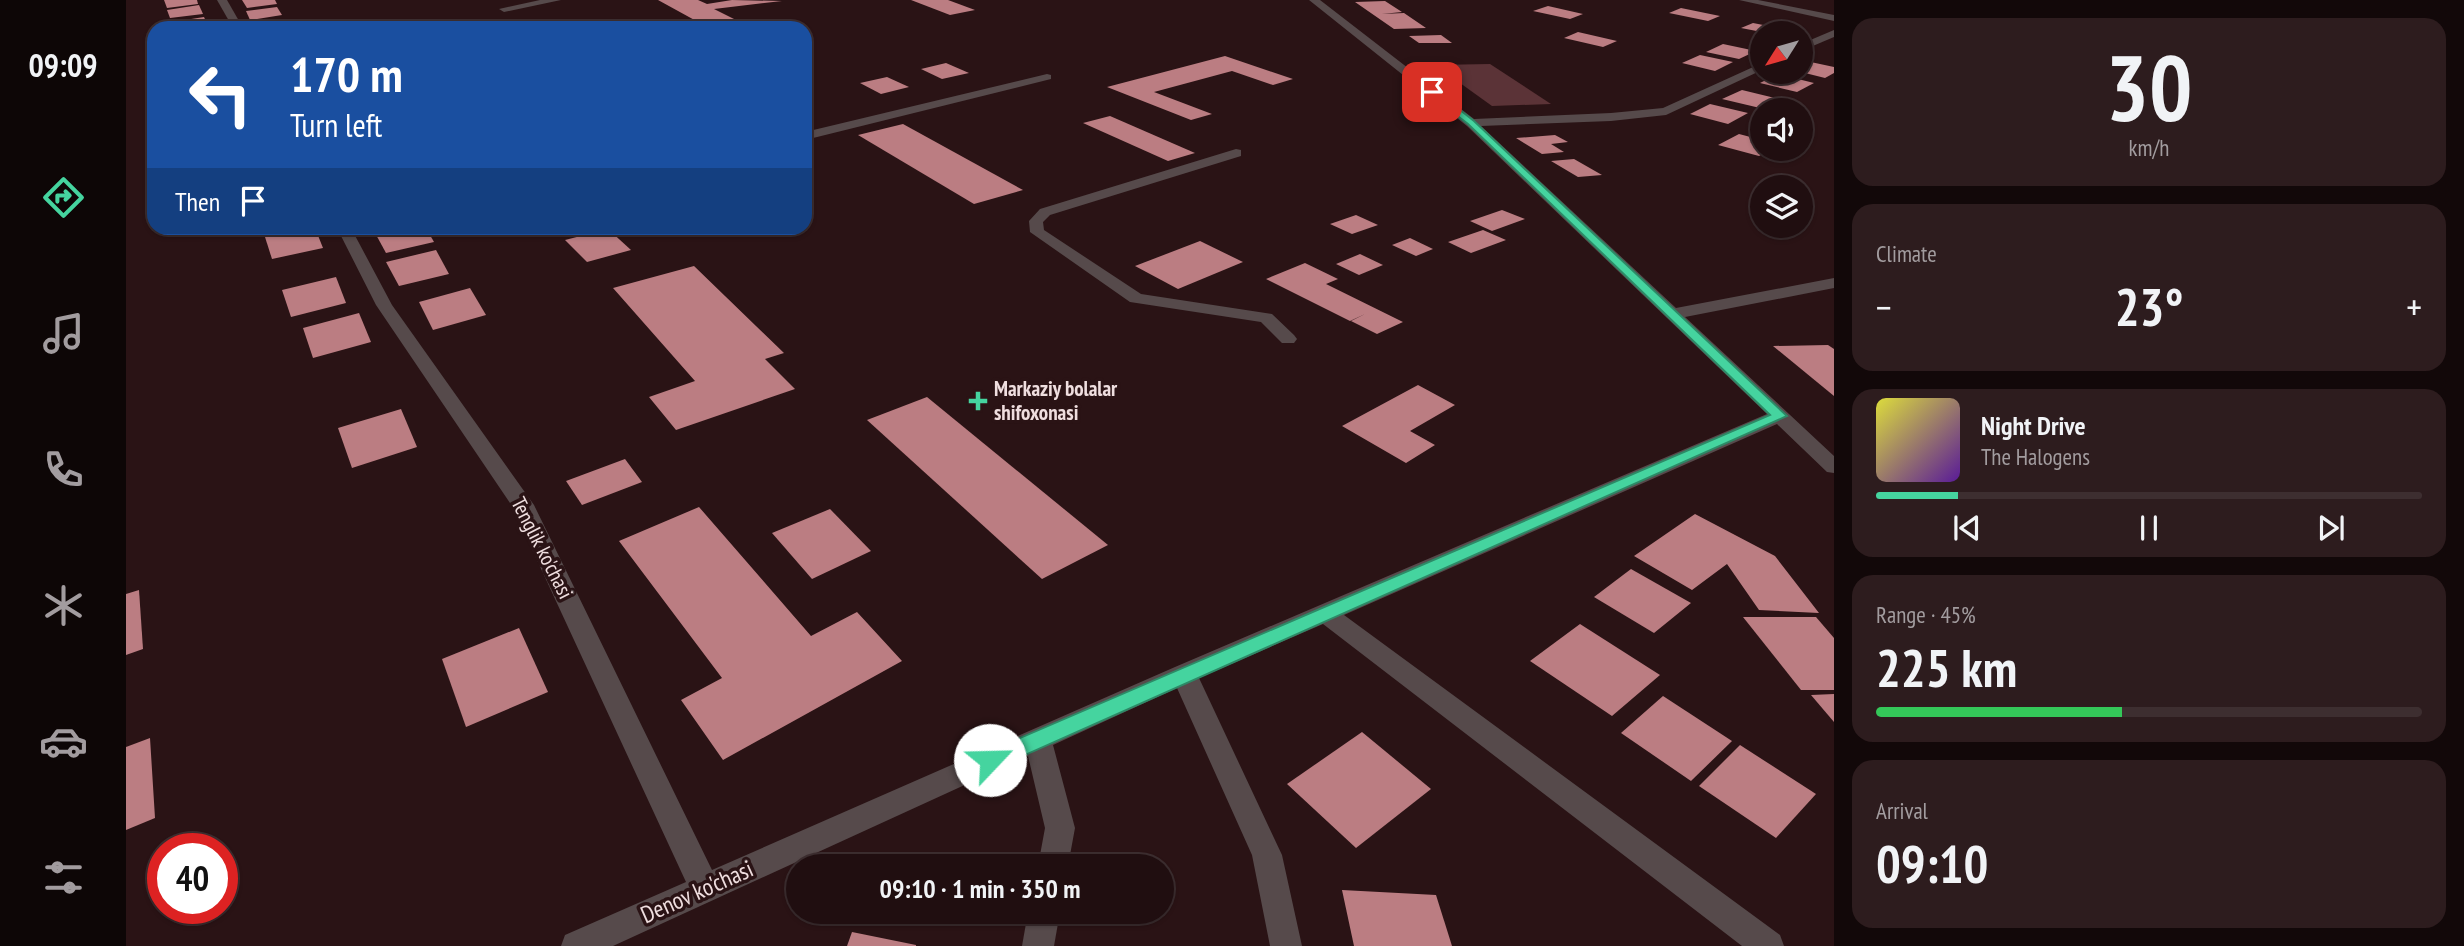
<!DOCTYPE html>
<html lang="en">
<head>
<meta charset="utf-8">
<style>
	:root { --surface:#200e10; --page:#2d1c1e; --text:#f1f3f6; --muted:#a29c9f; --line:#3d2e30; --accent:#45d49f }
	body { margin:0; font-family:"PT Sans Narrow",sans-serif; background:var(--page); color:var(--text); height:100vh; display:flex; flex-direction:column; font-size:26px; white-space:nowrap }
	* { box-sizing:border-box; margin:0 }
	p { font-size:23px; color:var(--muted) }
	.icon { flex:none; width:38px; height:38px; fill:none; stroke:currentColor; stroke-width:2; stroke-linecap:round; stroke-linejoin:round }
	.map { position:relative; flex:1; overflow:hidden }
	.side { display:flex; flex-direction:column; gap:18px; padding:18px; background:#120809; width:630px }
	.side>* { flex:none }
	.top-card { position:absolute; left:21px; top:21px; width:665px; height:214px; border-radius:21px; box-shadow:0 2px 5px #0004,0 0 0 2px var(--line); background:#1a4fa0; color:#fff; overflow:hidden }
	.needle { width:46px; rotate:233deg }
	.fabs { position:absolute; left:1624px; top:21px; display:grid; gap:14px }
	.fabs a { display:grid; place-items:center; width:63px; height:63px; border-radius:50%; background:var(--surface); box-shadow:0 2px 5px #0004,0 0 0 2px var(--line); font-size:35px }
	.speed { position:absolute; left:21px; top:833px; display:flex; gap:14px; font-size:35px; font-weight:700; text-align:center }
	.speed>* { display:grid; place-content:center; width:91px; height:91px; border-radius:50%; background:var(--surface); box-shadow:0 2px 5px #0004,0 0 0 2px var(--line); line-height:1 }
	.speed .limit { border:10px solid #d22; background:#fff; color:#111 }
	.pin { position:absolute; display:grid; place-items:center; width:60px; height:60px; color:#fff; margin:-30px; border-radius:14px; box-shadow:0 4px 10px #0006 }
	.me { position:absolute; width:77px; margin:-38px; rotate:66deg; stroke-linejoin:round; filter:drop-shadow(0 0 5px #0008) }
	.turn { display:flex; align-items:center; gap:24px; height:147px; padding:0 28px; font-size:32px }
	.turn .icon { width:91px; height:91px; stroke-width:2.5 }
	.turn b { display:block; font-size:49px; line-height:60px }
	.then { display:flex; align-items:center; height:66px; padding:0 28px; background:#0003; gap:14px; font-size:26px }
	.big { font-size:52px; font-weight:700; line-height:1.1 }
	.side .tile { flex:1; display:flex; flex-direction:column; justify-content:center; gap:10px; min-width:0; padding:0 24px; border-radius:21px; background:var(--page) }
	.side .dial { align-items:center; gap:0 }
	.dial b { font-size:91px; line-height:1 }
	.song { display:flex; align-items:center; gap:21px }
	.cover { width:84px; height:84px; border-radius:10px; background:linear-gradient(135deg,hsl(60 70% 55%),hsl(270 70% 35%)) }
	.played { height:7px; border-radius:4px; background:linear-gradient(90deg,var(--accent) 15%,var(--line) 15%) }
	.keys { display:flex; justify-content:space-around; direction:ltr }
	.heat { display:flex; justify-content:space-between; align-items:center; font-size:38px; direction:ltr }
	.charge { height:10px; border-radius:5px; background:linear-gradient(90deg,#34c759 45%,var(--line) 0) }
	.trip { position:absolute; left:660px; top:854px; width:388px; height:70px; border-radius:35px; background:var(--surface); box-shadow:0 2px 5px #0004,0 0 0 2px var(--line); font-weight:700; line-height:70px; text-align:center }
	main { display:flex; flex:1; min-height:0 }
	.dock { display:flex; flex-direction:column; width:126px; justify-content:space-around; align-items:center; background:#0d0606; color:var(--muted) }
	.dock .icon { width:49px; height:49px }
	.dock .on { color:var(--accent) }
	.dock b { font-size:32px; color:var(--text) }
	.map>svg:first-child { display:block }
</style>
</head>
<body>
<main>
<nav class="dock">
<b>09:09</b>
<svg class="icon on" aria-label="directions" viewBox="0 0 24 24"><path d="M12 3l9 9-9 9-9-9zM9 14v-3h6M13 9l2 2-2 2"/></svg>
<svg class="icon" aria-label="music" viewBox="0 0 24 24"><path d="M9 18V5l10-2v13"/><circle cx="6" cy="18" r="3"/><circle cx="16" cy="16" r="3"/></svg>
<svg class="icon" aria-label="phone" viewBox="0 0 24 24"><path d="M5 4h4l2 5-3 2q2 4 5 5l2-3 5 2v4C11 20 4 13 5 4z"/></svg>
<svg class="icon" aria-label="climate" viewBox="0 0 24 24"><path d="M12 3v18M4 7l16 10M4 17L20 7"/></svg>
<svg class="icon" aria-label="car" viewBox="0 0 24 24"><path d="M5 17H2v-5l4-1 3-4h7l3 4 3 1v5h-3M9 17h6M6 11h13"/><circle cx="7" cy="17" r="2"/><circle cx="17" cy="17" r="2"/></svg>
<svg class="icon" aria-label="filters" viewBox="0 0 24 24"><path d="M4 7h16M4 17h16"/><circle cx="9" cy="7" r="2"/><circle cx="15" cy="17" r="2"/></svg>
</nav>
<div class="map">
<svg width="1708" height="946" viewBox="0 0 1708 946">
	<rect width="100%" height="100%" fill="#2a1315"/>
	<path fill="#5b3337" d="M 1364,64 L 1425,104 L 1366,106 L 1309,65 Z"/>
	<g fill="#bb7d82">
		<path d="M 38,0 L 71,0 L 72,4 L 41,8 Z"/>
		<path d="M 116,0 L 149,0 L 151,4 L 121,8 Z"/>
		<path d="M 532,0 L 572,0 L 581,4 L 606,0 L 656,1 L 588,9 L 626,28 L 583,28 Z"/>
		<path d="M 785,0 L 822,0 L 849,10 L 824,15 Z"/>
		<path d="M 1259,1 L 1276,12 L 1256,14 L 1278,13 L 1300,28 L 1268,29 L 1229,2 Z"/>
		<path d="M 73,5 L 77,14 L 44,18 L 41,10 Z"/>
		<path d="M 1422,6 L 1457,14 L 1444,19 L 1407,11 Z"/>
		<path d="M 151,7 L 156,15 L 124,20 L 120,11 Z"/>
		<path d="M 1555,8 L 1594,16 L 1582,21 L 1543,13 Z"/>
		<path d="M 78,17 L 82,26 L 48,28 L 46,22 Z"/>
		<path d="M 1627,23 L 1669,31 L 1641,33 L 1615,28 Z"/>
		<path d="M 1452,32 L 1491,41 L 1477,47 L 1438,38 Z"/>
		<path d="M 1315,35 L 1326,43 L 1293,43 L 1283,36 Z"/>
		<path d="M 1597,44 L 1630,51 L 1613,59 L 1580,52 Z"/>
		<path d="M 1574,55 L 1607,62 L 1589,71 L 1556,63 Z"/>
		<path d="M 1099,56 L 1167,79 L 1147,85 L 1106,71 L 1028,92 L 1086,114 L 1065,120 L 981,87 Z"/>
		<path d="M 1680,61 L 1708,67 L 1708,73 L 1699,78 L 1675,72 L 1675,64 Z"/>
		<path d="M 820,63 L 843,73 L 816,79 L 795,69 Z"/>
		<path d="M 1652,74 L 1688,83 L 1671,92 L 1634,83 Z"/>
		<path d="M 761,77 L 783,87 L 755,94 L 734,83 Z"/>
		<path d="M 1616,90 L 1653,99 L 1634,108 L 1596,99 Z"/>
		<path d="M 1584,104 L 1622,113 L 1602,124 L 1564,114 Z"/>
		<path d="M 984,116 L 1069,153 L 1042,161 L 957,123 Z"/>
		<path d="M 777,124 L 897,190 L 848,204 L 732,135 Z"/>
		<path d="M 1613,134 L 1636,140 L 1636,149 L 1646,149 L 1633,156 L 1592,145 Z"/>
		<path d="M 1429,135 L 1442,142 L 1425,144 L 1438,152 L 1416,154 L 1390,138 Z"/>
		<path d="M 1448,159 L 1476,175 L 1452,177 L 1425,161 Z"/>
		<path d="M 1376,210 L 1399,219 L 1366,231 L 1344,221 Z"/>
		<path d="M 1230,215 L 1252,225 L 1226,234 L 1204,224 Z"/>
		<path d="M 182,228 L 189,228 L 197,248 L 146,259 L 139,237 Z"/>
		<path d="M 263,228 L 300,228 L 308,242 L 260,253 L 248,231 Z"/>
		<path d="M 423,228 L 453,228 L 430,235 Z"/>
		<path d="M 482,229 L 505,250 L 461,262 L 439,240 Z"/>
		<path d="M 1357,230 L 1380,240 L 1345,253 L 1322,242 Z"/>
		<path d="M 1284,238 L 1307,249 L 1290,256 L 1266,245 Z"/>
		<path d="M 1074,241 L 1117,262 L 1052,289 L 1009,266 Z"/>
		<path d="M 310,250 L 323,274 L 273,286 L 260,262 Z"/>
		<path d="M 1234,254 L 1257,265 L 1233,275 L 1210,264 Z"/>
		<path d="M 1179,263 L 1212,279 L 1200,284 L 1277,322 L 1251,334 L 1225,321 L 1239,314 L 1224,321 L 1140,279 Z"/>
		<path d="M 568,266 L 658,353 L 639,359 L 669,389 L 550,430 L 523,397 L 569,381 L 487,288 Z"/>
		<path d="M 210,277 L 220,303 L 165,317 L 156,290 Z"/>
		<path d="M 344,288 L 360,315 L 307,330 L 293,302 Z"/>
		<path d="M 233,313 L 245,342 L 187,358 L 177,328 Z"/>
		<path d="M 1702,345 L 1708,349 L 1708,396 L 1647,346 Z"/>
		<path d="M 1292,385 L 1329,405 L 1284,431 L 1309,445 L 1280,463 L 1216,426 Z"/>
		<path d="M 801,397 L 982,545 L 916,579 L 741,420 Z"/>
		<path d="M 275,409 L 291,447 L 226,468 L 212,428 Z"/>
		<path d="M 499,459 L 516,482 L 456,505 L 440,481 Z"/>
		<path d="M 573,507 L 685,636 L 731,612 L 776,661 L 597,760 L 555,700 L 596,678 L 493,541 Z"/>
		<path d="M 704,509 L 745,551 L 686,579 L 646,533 Z"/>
		<path d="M 1569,514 L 1649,556 L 1693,613 L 1633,610 L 1601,564 L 1566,590 L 1508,556 Z"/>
		<path d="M 1505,569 L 1565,603 L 1528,633 L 1468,597 Z"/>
		<path d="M 13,590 L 17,649 L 0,655 L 0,594 Z"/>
		<path d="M 1617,617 L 1690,617 L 1708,638 L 1708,690 L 1675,690 Z"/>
		<path d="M 1454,624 L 1534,675 L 1486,716 L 1404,661 Z"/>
		<path d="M 393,628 L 422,692 L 340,727 L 316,659 Z"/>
		<path d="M 1708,694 L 1708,722 L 1685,695 Z"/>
		<path d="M 1537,696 L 1606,741 L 1565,781 L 1495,733 Z"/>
		<path d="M 1236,732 L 1305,789 L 1230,848 L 1161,784 Z"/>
		<path d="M 24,738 L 29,818 L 0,830 L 0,747 Z"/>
		<path d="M 1614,745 L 1690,794 L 1650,838 L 1573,786 Z"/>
		<path d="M 1216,890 L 1310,895 L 1326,946 L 1228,946 Z"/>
		<path d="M 726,932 L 790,945 L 790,946 L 721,946 Z"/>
	</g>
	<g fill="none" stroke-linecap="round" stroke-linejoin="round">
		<g fill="#564a4b" fill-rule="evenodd">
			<path d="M 91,0 L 101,0 L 117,28 L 107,28 Z"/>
			<path d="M 414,0 L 435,0 L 378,12 L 373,9 Z"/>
			<path d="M 1183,0 L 1194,0 L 1348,119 L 1485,113 L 1537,108 L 1636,63 L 1636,70 L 1540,115 L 1485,121 L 1355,126 L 1550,308 L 1708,278 L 1708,288 L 1559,317 L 1708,456 L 1708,473 L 1701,472 L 1651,424 L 1218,615 L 1654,935 L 1658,946 L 1616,946 L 1197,624 L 1073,678 L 1156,855 L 1176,946 L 1144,946 L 1126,855 L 1051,688 L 927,745 L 949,828 L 942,866 L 912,866 L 919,828 L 902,756 L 487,946 L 435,946 L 439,935 L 560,882 L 386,506 L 250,305 L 211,228 L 225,228 L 266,305 L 408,505 L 586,870 L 1049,667 L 1641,414 L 1341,126 Z"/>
			<path d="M 1613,0 L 1632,0 L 1708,15 L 1708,21 Z"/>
			<path d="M 1708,30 L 1708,37 L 1675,51 L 1675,44 Z"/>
			<path d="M 921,74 L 925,75 L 925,79 L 679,140 L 679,132 Z"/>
			<path d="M 1110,149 L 1115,150 L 1115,156 L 924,215 L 917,222 L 918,230 L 1015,294 L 1146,314 L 1168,335 L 1171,339 L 1168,343 L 1156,343 L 1135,322 L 1004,302 L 904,232 L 903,221 L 914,209 Z"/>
			<path d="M 902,912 L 934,912 L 928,946 L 896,946 Z"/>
		</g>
	</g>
	<path fill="#45d49f" stroke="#2d8a67" stroke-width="2" d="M 1303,90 L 1309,90 L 1348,121 L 1661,416 L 872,767 L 864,769 L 857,767 L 853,760 L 857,754 L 1644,415 L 1342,124 L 1303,94 Z"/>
	<path fill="#45d49f" stroke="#2a1315" stroke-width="2.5" d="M848.5 390.5h7v7h7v7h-7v7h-7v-7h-7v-7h7z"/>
	<g text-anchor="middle" stroke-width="7" stroke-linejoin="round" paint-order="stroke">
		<g font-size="21" font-weight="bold" fill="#efdedf" stroke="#2a1315" text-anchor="start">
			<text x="868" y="396">Markaziy bolalar<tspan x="868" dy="24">shifoxonasi</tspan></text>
		</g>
		<g font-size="21" fill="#efdedf" stroke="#2a1315">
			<text transform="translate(416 548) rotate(63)" y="7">Tenglik ko'chasi</text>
		</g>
		<g font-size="24" fill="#efdedf" stroke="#2a1315">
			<text transform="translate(571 892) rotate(-24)" y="8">Denov ko'chasi</text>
		</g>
	</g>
</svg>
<div class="fabs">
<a><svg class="needle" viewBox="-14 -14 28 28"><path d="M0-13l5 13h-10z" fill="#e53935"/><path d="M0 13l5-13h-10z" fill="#a29c9f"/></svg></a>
<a><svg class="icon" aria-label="sound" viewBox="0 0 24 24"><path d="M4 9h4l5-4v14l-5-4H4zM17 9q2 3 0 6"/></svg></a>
<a><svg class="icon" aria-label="layers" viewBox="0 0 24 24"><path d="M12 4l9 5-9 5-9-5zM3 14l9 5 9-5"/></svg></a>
</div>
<div class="speed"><div class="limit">40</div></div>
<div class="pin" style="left:1306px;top:92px;background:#d93025"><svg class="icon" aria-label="arrive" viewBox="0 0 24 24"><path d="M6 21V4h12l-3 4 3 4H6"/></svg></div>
<svg class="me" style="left:864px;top:760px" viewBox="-20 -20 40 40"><circle r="19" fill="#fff"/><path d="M0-13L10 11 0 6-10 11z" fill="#45d49f"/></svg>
<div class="trip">09:10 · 1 min · 350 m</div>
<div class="top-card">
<div class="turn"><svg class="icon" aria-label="left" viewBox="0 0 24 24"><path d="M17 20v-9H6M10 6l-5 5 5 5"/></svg><div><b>170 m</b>Turn left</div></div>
<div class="then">Then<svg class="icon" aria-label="arrive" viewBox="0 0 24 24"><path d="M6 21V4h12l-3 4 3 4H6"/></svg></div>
</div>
</div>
<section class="side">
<div class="tile dial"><b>30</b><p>km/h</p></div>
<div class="tile"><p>Climate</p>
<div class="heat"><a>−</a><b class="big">23°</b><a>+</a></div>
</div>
<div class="tile">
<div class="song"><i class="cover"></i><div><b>Night Drive</b><p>The Halogens</p></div></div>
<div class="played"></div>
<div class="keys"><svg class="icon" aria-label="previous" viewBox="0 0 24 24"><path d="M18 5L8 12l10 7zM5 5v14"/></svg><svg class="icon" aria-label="pause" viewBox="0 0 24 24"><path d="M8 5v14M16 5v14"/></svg><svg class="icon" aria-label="next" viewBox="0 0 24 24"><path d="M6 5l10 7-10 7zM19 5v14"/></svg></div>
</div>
<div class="tile"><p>Range · 45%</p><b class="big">225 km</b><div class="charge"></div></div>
<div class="tile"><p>Arrival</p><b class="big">09:10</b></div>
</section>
</main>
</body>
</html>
